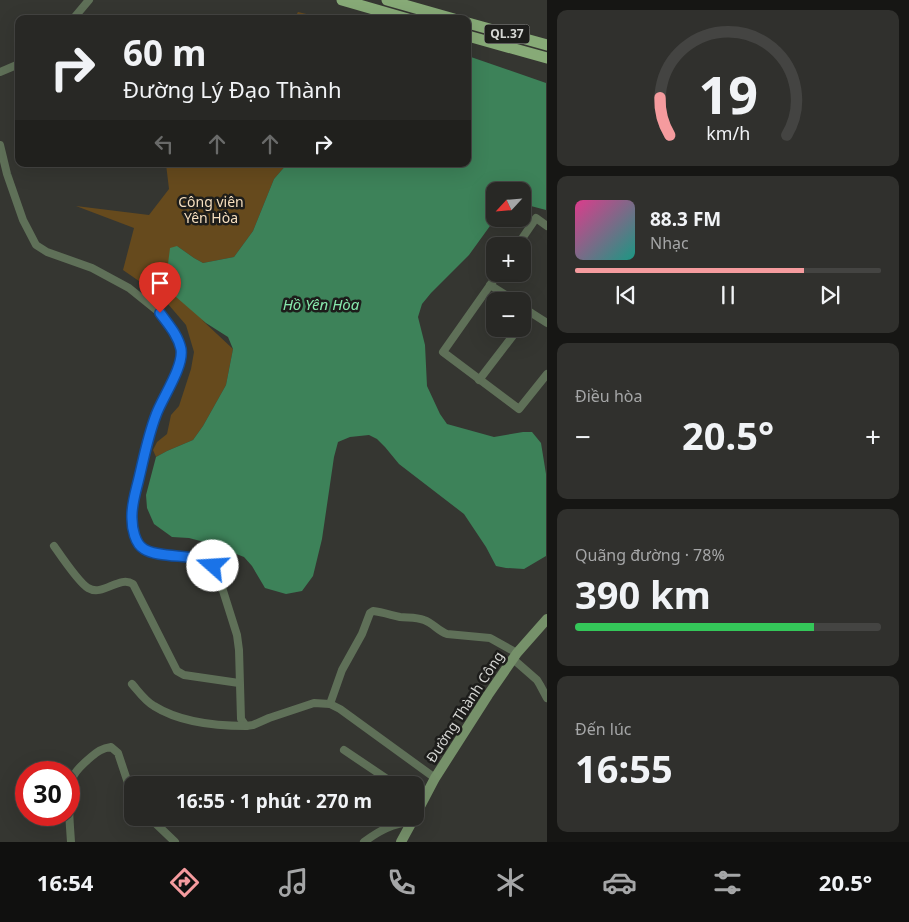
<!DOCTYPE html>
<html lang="vi">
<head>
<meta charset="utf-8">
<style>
	:root { --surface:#282825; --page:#30302d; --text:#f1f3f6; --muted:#a5a6a7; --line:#444442; --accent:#f59b9e }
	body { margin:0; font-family:"Noto Sans",sans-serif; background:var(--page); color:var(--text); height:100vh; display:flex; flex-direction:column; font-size:19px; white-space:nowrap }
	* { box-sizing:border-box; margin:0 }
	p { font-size:16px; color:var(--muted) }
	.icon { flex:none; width:28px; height:28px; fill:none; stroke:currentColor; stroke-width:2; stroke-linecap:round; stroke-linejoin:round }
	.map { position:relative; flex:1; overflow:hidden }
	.drawer { display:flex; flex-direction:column; gap:10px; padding:10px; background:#161614; width:362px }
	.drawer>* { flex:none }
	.banner { position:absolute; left:15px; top:15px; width:456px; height:152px; border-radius:10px; box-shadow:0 5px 20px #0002,0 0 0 1px var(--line); background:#282825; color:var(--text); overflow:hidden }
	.needle { width:32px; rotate:244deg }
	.controls { position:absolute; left:486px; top:182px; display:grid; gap:10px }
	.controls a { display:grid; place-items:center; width:45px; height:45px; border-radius:10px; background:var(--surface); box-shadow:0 5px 20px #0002,0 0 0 1px var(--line); font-size:25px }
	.speed { position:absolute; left:15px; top:761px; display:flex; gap:10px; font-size:25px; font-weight:700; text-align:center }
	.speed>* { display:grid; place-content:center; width:65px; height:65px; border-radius:50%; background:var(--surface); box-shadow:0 5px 20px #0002,0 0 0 1px var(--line); line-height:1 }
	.speed .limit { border:8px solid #d22; background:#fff; color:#111 }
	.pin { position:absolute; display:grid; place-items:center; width:42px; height:42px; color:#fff; margin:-51px -21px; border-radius:50% 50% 50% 0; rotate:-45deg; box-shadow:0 0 5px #0007 }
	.pin .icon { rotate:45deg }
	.me { position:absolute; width:55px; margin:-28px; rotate:289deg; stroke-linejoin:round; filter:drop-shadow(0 0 4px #0008) }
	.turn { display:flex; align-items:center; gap:18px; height:105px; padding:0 25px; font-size:22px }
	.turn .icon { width:65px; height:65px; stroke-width:2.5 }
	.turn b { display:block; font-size:35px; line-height:42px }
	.lanes { display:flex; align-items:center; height:48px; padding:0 25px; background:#0003; justify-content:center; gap:25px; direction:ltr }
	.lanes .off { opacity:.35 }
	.big { font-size:38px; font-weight:700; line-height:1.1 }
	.drawer .tile { flex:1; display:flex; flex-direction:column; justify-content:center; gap:8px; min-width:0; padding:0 18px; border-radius:10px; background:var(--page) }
	.drawer .dial { align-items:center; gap:0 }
	.dial svg { height:130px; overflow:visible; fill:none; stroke:var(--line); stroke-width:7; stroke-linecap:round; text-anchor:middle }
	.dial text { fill:var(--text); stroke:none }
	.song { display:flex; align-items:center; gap:15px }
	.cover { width:60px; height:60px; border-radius:8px; background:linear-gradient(135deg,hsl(330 70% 55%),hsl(170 70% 35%)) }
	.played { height:5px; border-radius:2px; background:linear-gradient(90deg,var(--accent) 75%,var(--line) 75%) }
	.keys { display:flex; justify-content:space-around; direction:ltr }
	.heat { display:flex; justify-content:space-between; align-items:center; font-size:28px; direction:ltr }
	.charge { height:8px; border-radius:4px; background:linear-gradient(90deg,#34c759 78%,var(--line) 0) }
	.trip { position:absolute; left:124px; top:776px; width:300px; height:50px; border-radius:10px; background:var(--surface); box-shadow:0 5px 20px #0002,0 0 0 1px var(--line); font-weight:700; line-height:50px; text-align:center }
	.tabs { display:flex; height:80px; justify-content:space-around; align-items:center; background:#10100f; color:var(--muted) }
	.tabs .icon { width:35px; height:35px }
	.tabs .selected { color:var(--accent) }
	.tabs b { font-size:22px; color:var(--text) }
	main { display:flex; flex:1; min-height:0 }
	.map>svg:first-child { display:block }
</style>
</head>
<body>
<main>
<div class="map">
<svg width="547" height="842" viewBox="0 0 547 842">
	<rect width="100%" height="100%" fill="#353631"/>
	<g fill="#664a1d">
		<path d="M 298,12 L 327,19 L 294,19 Z"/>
		<path d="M 166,164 L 287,164 L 274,179 L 253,231 L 234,257 L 203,263 L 194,258 L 177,246 L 208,324 L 202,320 L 233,349 L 226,385 L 203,426 L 193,440 L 167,451 L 156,457 L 153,450 L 157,442 L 167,434 L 171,415 L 179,406 L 191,369 L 194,352 L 186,325 L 162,297 L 123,270 L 134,228 L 76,206 L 149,215 L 169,189 Z"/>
	</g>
	<path fill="#3d8259" d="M 468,56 L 546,83 L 546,210 L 527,205 L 523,206 L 522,191 L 495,191 L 495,219 L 469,255 L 431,293 L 422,304 L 418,317 L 425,345 L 427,386 L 440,414 L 447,424 L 494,437 L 523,432 L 532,432 L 541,443 L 546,474 L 546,556 L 524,569 L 506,568 L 496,566 L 486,547 L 464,514 L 399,464 L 385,447 L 377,439 L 369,435 L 350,437 L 338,442 L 334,457 L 322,539 L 313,576 L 302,591 L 286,594 L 265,588 L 252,566 L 244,557 L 208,543 L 189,538 L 172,537 L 154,524 L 147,508 L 146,495 L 156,457 L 167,451 L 193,440 L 203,426 L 226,385 L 233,349 L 228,337 L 206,323 L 168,290 L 166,280 L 170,248 L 177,246 L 194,258 L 203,263 L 234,257 L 253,231 L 274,179 L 287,164 L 468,164 Z"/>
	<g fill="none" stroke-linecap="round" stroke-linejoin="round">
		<g stroke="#5f7058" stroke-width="8">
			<path d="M 73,19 L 89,0"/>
			<path d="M 0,72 L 19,64"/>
			<path d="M 0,145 L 7,174 L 23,220 L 36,245 L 47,252 L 92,268 L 129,288 L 160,313 L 176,335 L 181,349 L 180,359 L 176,372 L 156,414 L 149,436 L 133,504 L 131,517 L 133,529 L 136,538 L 140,546 L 144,550 L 166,555 L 201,559 L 213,566 L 219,578 L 237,635 L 239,650 L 241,719 L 246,726 L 253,725 L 269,718 L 314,703 L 330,704 L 340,709 L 435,778"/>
			<path d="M 517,246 L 536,218 L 547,226"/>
			<path d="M 498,274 L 443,352 L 519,409 L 547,374"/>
			<path d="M 490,285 L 515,301"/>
			<path d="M 522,307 L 547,323"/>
			<path d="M 522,322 L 530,312"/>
			<path d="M 479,380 L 518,329"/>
			<path d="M 54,546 C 61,556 79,583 88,588 C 103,597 119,575 133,584 L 175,667 L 177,671 L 184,675 L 239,683"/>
			<path d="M 513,659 L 537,680 L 540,685 L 547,698"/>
			<path d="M 132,684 C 139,692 145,701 154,706 C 181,723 216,726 246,726"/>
			<path d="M 330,704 L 342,670 L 362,634 L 370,613 L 373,611 C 382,612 391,615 400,617 C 408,618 416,617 424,620 C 433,623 438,631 447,634 L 490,638 L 517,653"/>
			<path d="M 344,750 L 396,785"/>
			<path d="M 150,818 L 175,842"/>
			<path d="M 71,842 C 70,825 66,789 74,775 C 78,768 85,762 91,757 C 97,752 102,748 111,747 L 118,753 L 132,795"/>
			<path d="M 364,842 C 380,830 392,824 413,821"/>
		</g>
		<g stroke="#76916a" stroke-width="10">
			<path d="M 415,816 L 435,778 L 488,695 L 517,653 L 547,619"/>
			<path d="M 401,842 L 414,818"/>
		</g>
		<g stroke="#87aa77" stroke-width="11">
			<path d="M 342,0 L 408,19"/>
			<path d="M 387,0 L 454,19"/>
			<path d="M 468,23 L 547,45"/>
			<path d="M 468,36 L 547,58"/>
		</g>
	</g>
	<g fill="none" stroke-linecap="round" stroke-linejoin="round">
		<g stroke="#114b97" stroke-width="12">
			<path id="route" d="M 160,313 C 168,324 178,335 181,349 C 184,367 162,398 156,415 C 148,436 144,457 139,478 C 136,491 131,505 132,519 C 132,528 135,544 144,549 C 156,557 185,555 200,559 C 204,560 209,564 213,566"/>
		</g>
		<use href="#route" stroke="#1a73e8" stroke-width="9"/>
	</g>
	<g text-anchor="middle" stroke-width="5" stroke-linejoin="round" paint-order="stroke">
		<rect fill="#1d1d1b" stroke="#9e9e9c" stroke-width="1" x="484.5" y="24.5" width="45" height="19" rx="4"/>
		<g font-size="12" font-weight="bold" fill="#d5d6d3">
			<text x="507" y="38">QL.37</text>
		</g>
		<g font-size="14" fill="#f6dfbf" stroke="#1d1d1b">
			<text x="211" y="207">Công viên<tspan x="211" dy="16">Yên Hòa</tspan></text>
		</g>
		<g font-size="14" fill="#d5d6d3" stroke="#1d1d1b">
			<text transform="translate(465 707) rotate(-57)" y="5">Đường Thành Công</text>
		</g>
		<g font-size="15" font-style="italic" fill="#87e8ac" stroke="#1d1d1b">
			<text x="321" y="310">Hồ Yên Hòa</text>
		</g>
	</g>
</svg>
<div class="controls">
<a><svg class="needle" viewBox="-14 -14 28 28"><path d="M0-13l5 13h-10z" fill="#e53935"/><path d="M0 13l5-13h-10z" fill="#a5a6a7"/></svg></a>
<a>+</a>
<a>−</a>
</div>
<div class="speed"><div class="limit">30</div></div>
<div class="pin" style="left:160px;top:313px;background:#d93025"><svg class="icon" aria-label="arrive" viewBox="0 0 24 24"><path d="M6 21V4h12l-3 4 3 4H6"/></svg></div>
<svg class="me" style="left:213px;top:566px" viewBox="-20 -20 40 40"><circle r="19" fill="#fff"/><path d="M0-13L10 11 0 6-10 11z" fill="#1a73e8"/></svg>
<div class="trip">16:55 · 1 phút · 270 m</div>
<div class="banner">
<div class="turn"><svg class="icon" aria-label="right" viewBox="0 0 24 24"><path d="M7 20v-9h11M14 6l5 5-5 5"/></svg><div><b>60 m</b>Đường Lý Đạo Thành</div></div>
<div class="lanes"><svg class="icon off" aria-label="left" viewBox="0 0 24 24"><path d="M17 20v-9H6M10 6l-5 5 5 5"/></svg><svg class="icon off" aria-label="ahead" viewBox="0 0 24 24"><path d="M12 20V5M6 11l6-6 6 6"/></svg><svg class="icon off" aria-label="ahead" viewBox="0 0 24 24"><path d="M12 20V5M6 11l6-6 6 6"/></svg><svg class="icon" aria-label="right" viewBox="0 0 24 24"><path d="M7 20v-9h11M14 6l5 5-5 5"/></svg></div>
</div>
</div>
<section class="drawer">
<div class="tile dial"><svg viewBox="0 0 100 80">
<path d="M14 69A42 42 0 1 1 86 69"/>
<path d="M14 69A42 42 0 0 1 8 46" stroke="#f59b9e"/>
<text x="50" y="56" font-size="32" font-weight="700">19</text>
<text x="50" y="72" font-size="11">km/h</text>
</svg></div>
<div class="tile">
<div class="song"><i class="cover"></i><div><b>88.3 FM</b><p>Nhạc</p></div></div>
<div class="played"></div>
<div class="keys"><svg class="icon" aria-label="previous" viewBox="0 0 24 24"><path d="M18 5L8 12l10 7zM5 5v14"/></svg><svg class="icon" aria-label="pause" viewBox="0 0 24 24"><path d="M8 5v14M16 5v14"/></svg><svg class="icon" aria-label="next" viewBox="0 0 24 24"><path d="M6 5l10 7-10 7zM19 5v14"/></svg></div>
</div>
<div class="tile"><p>Điều hòa</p>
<div class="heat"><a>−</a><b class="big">20.5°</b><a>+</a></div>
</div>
<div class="tile"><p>Quãng đường · 78%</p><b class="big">390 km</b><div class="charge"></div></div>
<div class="tile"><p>Đến lúc</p><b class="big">16:55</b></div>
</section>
</main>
<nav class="tabs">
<b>16:54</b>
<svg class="icon selected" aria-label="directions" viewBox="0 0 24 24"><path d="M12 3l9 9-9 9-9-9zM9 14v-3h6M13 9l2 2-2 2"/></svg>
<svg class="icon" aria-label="music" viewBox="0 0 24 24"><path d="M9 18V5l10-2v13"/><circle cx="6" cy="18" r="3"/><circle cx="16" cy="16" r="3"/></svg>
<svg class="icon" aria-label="phone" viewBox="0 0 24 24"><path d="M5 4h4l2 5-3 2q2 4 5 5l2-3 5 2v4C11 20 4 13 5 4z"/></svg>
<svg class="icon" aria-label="climate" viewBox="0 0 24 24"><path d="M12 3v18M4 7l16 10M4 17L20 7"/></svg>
<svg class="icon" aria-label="car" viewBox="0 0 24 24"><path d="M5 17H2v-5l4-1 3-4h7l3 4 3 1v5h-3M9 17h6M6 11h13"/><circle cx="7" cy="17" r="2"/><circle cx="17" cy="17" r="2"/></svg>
<svg class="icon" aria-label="filters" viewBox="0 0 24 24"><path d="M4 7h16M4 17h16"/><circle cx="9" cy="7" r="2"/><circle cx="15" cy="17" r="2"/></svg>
<b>20.5°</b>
</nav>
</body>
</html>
